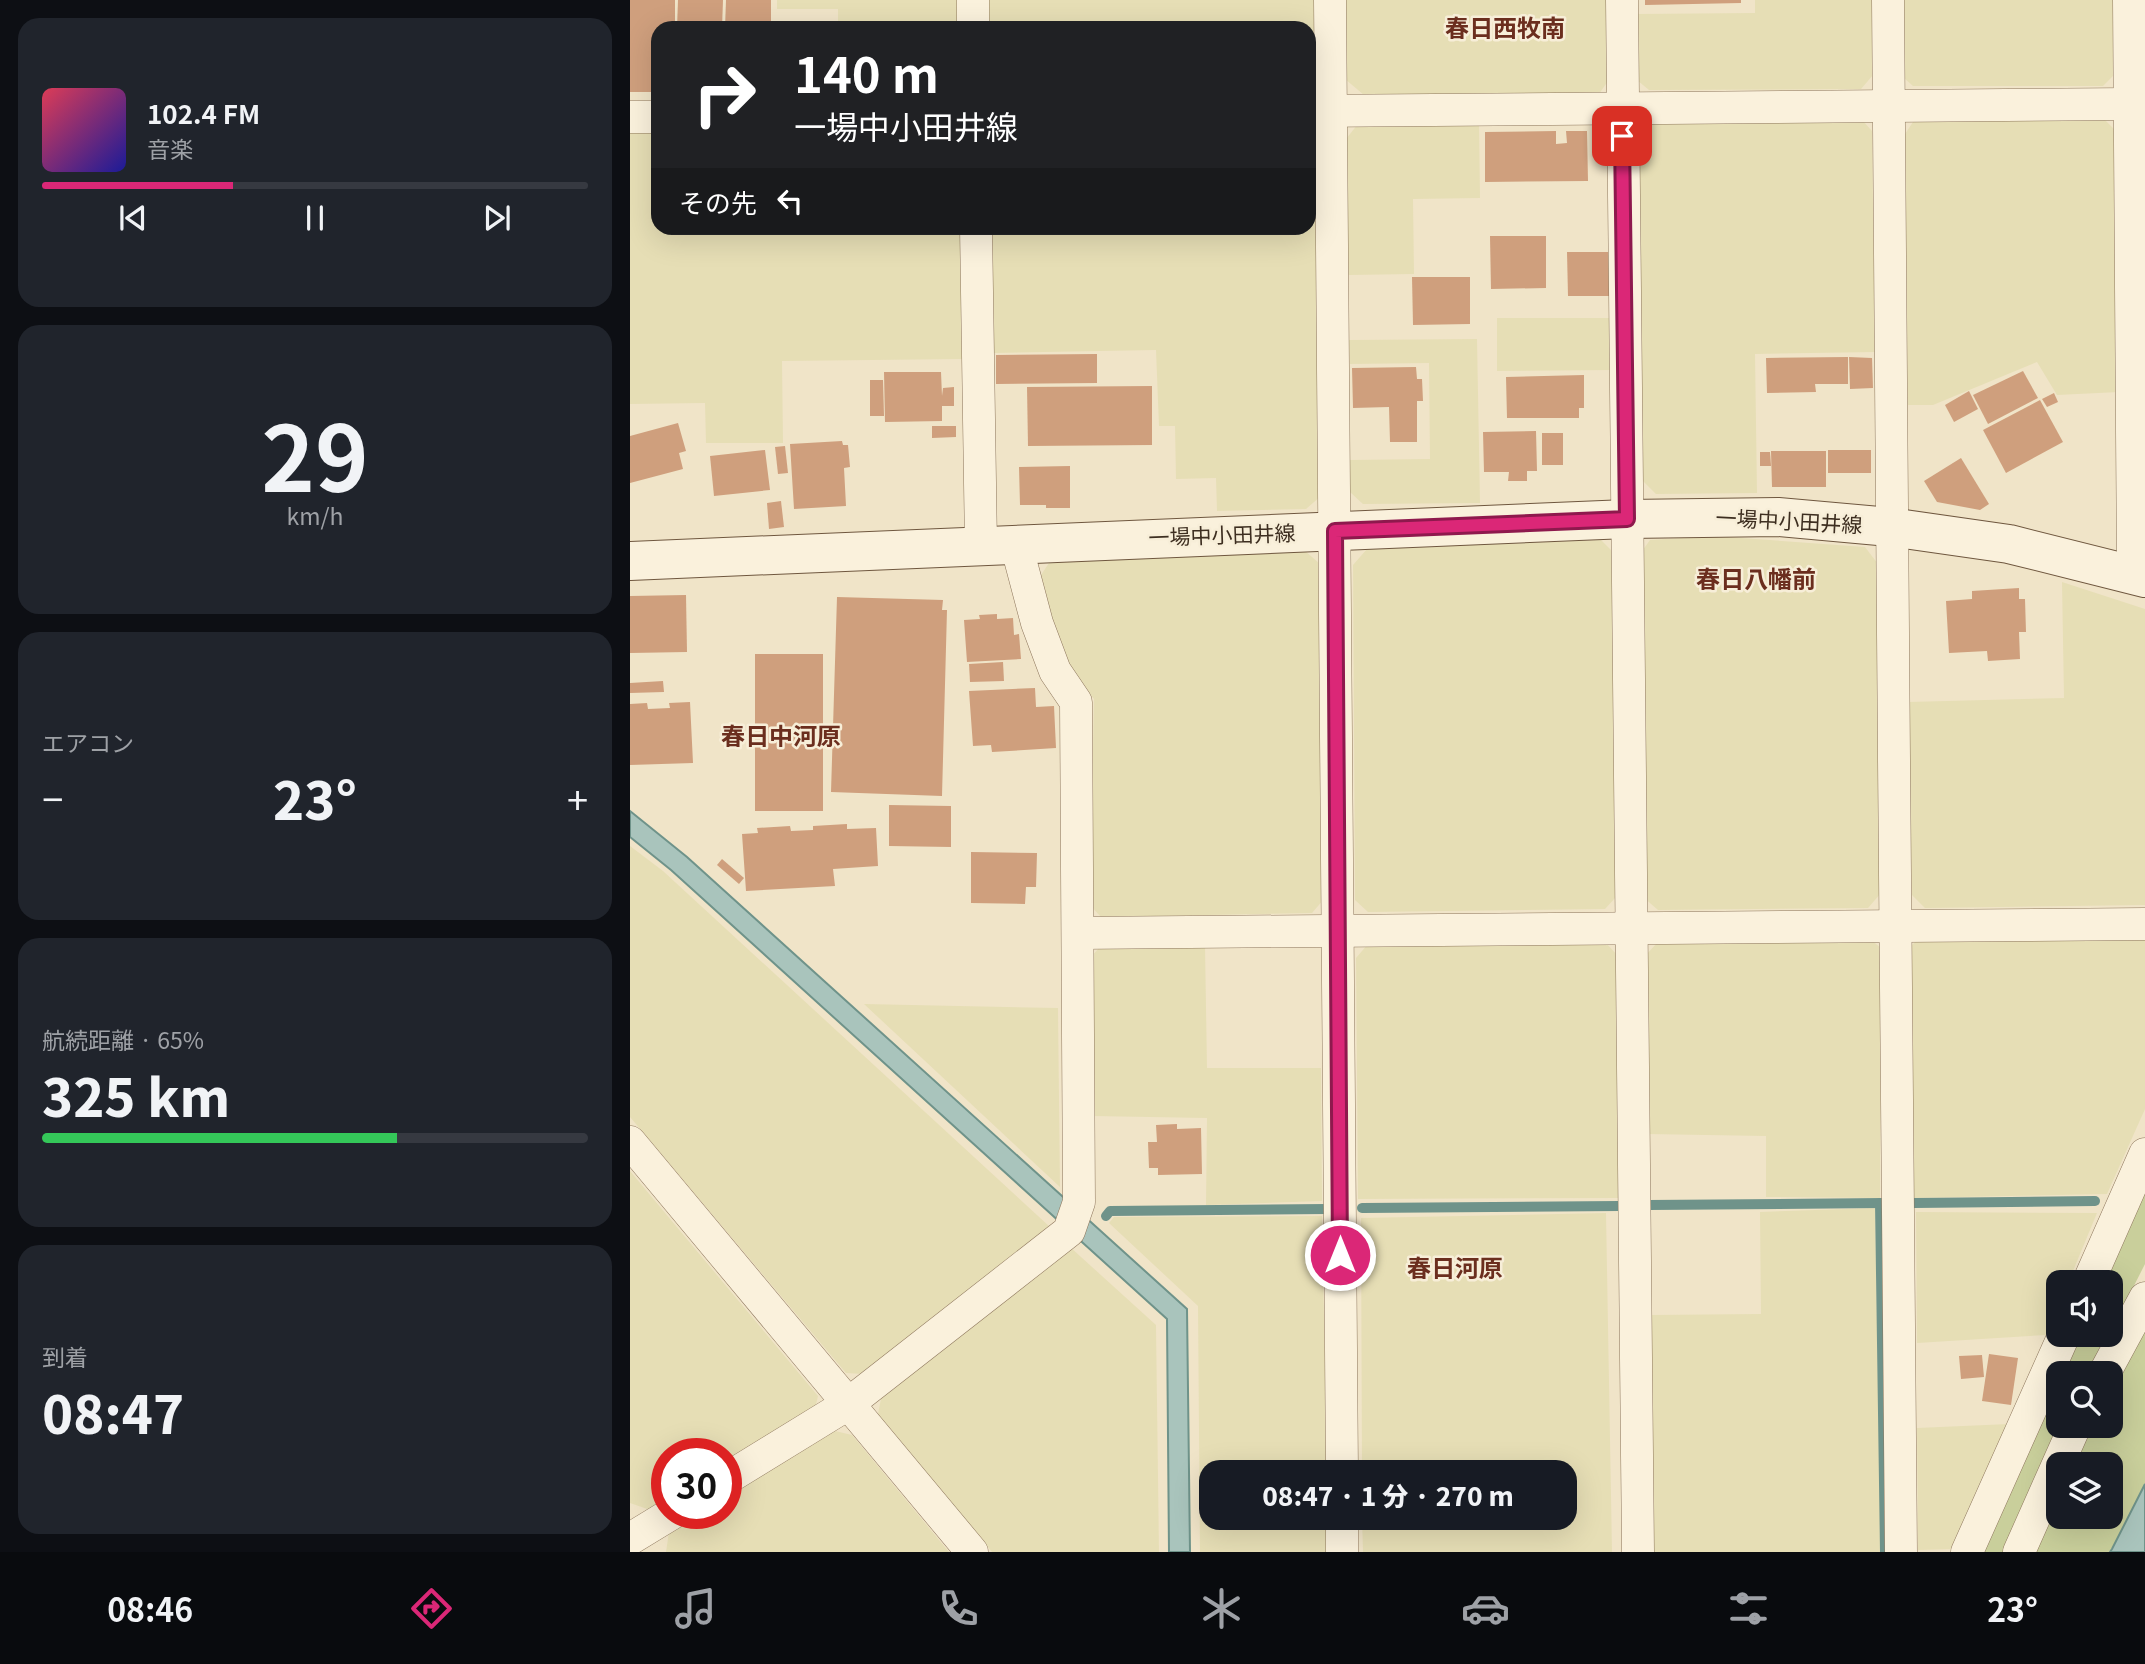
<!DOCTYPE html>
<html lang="ja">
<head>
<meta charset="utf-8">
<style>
	:root { --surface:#171b24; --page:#20242c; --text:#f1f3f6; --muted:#9ea1a6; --line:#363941; --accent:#db2777 }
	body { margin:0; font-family:Georgia,"Noto Sans JP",serif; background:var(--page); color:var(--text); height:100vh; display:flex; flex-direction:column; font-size:26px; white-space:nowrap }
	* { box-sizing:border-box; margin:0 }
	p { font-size:23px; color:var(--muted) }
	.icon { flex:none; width:38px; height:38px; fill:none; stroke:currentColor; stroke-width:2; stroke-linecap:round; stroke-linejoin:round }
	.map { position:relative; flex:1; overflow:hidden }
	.drawer { display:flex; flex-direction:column; gap:18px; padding:18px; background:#0d0f14; width:630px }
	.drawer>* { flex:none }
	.banner { position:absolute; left:21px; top:21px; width:665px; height:214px; border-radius:21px; box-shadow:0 7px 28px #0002; background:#202124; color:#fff; overflow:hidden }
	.controls { position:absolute; left:1416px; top:1270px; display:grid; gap:14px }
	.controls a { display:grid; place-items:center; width:77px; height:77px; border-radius:14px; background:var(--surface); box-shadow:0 7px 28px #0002; font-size:35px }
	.speed { position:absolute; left:21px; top:1438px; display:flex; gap:14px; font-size:35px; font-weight:700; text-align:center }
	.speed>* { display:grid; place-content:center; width:91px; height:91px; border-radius:50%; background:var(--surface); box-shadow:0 7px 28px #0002; line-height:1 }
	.speed .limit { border:10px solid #d22; background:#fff; color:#111 }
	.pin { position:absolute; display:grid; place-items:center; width:60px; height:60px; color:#fff; margin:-30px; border-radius:14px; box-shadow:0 4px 10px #0006 }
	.me { position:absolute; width:77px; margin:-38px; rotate:0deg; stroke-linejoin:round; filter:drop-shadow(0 0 5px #0008) }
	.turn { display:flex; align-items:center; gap:24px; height:147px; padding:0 28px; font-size:32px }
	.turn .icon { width:91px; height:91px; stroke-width:2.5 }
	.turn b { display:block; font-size:49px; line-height:60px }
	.then { display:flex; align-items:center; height:66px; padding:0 28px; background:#0003; gap:14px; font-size:26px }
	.big { font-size:52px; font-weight:800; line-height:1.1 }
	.drawer .widget { flex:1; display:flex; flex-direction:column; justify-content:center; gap:10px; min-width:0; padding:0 24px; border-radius:21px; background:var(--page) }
	.drawer .dial { align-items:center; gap:0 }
	.dial b { font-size:91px; line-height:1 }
	.song { display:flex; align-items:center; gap:21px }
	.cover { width:84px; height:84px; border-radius:10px; background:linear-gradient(135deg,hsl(350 70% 55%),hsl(240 70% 35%)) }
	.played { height:7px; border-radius:4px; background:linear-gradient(90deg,var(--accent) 35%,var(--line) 35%) }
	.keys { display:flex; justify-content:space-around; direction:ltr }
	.heat { display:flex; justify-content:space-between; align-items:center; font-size:38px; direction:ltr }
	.charge { height:10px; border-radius:5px; background:linear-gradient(90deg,#34c759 65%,var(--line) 0) }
	.trip { position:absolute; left:569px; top:1460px; width:378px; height:70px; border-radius:21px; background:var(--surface); box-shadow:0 7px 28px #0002; font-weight:800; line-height:70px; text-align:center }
	.tabs { display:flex; height:112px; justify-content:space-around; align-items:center; background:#090b0e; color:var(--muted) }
	.tabs .icon { width:49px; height:49px }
	.tabs .active { color:var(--accent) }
	.tabs b { font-size:32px; color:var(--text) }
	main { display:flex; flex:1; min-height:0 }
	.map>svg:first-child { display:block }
</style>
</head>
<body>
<main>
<section class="drawer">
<div class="widget">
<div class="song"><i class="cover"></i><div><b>102.4 FM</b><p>音楽</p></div></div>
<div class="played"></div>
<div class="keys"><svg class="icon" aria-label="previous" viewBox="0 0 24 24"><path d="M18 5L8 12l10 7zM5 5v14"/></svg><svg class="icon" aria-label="pause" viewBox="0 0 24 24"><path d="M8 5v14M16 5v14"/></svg><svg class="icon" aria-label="next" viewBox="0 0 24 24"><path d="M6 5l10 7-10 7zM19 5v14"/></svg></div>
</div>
<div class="widget dial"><b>29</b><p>km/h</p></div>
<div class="widget"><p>エアコン</p>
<div class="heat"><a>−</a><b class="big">23°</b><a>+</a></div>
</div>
<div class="widget"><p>航続距離 · 65%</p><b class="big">325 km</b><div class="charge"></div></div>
<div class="widget"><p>到着</p><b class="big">08:47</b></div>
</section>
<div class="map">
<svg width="1515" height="1552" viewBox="0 0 1515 1552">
	<rect width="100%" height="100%" fill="#f0e4c8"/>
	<g fill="#e6deb5">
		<path d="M 147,0 L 328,0 L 328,28 L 208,28 L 208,9 L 147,9 Z"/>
		<path d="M 359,0 L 685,0 L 686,78 L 679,89 L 679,28 L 359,28 Z"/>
		<path d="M 714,0 L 978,0 L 978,81 L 969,94 L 734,95 L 715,79 Z"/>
		<path d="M 1125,0 L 1242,0 L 1243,75 L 1231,89 L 1019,90 L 1007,80 L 1006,14 L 1125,13 Z"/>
		<path d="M 1273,0 L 1485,0 L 1486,73 L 1473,86 L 1283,86 L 1274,78 Z"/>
		<path d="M 1473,118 L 1487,132 L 1489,392 L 1427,395 L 1407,362 L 1303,405 L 1278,405 L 1275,134 L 1285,119 Z"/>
		<path d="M 1232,120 L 1242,131 L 1245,352 L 1125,354 L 1127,493 L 1026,494 L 1011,479 L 1006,135 L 1016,122 Z"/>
		<path d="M 849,123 L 850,198 L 783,199 L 784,274 L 718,275 L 716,139 L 728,124 Z"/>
		<path d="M 679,129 L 687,136 L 691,496 L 676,509 L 587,511 L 586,478 L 546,479 L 545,426 L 529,426 L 526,350 L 364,353 L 362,228 L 679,228 Z"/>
		<path d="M 0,133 L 28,133 L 28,228 L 331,228 L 333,359 L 152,361 L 153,443 L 76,443 L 75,403 L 0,404 Z"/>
		<path d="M 867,318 L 982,318 L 982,370 L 867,371 Z"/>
		<path d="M 847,339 L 850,503 L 733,504 L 720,492 L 720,460 L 800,459 L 799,363 L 720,364 L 719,340 Z"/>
		<path d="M 1083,536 L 1235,547 L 1248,564 L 1251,893 L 1238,908 L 1028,910 L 1013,897 L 1010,554 L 1020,540 Z"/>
		<path d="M 971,540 L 984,553 L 986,897 L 975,909 L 738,912 L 725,900 L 723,565 L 737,549 Z"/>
		<path d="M 674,550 L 690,564 L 694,899 L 682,913 L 471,917 L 460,905 L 464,699 L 434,663 L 409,578 L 419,563 Z"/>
		<path d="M 1432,582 L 1515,609 L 1515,905 L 1295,908 L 1282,895 L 1278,702 L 1434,698 Z"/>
		<path d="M 0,846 L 33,871 L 420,1227 L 233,1374 L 216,1373 L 0,1117 Z"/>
		<path d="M 1515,936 L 1515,1109 L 1477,1194 L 1280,1198 L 1279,948 L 1290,937 Z"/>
		<path d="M 1241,940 L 1251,948 L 1250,1198 L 1136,1197 L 1136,1136 L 1016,1134 L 1015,956 L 1027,943 Z"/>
		<path d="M 975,942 L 989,957 L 988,1198 L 728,1199 L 726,958 L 738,944 Z"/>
		<path d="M 471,946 L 575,946 L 577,1068 L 691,1068 L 692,1201 L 576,1205 L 577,1118 L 462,1116 L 458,960 Z"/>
		<path d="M 234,1004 L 428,1008 L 430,1187 Z"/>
		<path d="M 0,1171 L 188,1396 L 184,1413 L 96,1466 L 96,1454 L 37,1454 L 37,1502 L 23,1511 L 0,1503 Z"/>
		<path d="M 1245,1208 L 1251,1552 L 1023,1552 L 1021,1315 L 1131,1314 L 1130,1212 Z"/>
		<path d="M 1286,1212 L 1467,1213 L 1438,1283 L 1428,1283 L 1428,1306 L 1416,1335 L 1287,1343 Z"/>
		<path d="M 976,1213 L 982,1552 L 733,1552 L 732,1517 L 934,1517 L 934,1472 L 732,1472 L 731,1218 Z"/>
		<path d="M 692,1216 L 697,1472 L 581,1472 L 581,1517 L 698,1517 L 698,1552 L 570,1552 L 568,1306 L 479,1223 L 484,1217 Z"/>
		<path d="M 440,1247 L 526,1325 L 529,1552 L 362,1552 L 248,1414 L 252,1394 Z"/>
		<path d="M 1379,1424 L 1326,1549 L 1288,1550 L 1287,1428 Z"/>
		<path d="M 205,1431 L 222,1435 L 319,1552 L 36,1552 L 39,1532 L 69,1514 L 96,1514 L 96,1497 Z"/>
	</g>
	<g fill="#c9cf9b">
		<path d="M 1515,1180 L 1515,1264 L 1481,1331 L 1480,1283 L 1470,1283 Z"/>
		<path d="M 1515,1317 L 1515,1484 L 1480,1552 L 1401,1552 L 1428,1492 L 1428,1517 L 1480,1517 L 1480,1465 L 1440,1465 L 1457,1426 L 1480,1426 L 1481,1382 Z"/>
		<path d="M 1447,1335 L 1478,1335 L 1458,1374 L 1430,1374 Z"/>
		<path d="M 1428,1379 L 1428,1426 L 1378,1552 L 1352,1552 Z"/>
	</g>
	<g fill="#a9c4bc" stroke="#6f938a" stroke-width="2">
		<path d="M 0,811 L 57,857 L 557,1309 L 560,1552 L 539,1552 L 537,1319 L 41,870 L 0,837 Z"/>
		<path d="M 1515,1484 L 1515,1552 L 1480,1552 L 1482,1549 Z"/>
	</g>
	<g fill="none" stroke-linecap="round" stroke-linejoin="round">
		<g stroke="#6f938a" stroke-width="10">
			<path d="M 1250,1203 L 1255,1552"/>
			<path d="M 1284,1203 L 1465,1201"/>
			<path d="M 1018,1205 L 1253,1203"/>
			<path d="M 732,1208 L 989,1206"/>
			<path d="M 476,1216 L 480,1211 L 697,1209"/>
		</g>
	</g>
	<g fill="#cf9f7d">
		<path d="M 0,0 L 45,0 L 45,28 L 28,28 L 28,92 L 0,92 Z"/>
		<path d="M 48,0 L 93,0 L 92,28 L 47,28 Z"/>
		<path d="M 96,0 L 141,0 L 141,28 L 95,28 Z"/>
		<path d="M 1015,0 L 1111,0 L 1111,3 L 1015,5 Z"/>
		<path d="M 926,131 L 926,144 L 937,143 L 936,131 L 957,131 L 958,181 L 855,182 L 855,132 Z"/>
		<path d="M 860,236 L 916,236 L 916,288 L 861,289 Z"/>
		<path d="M 937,252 L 983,252 L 983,296 L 938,296 Z"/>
		<path d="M 782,277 L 840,277 L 840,324 L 783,325 Z"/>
		<path d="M 467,354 L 467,383 L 366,384 L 366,355 Z"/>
		<path d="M 1218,357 L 1218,384 L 1185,384 L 1186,392 L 1137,393 L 1136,358 Z"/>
		<path d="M 1219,357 L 1242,358 L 1243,388 L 1220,389 Z"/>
		<path d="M 786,367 L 787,379 L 792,379 L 793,401 L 787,401 L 787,442 L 760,442 L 759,407 L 723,408 L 722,368 Z"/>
		<path d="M 1393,371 L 1408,398 L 1358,424 L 1343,395 Z"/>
		<path d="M 254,372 L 311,372 L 312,396 L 313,388 L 324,387 L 324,406 L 312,406 L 312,421 L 255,422 Z"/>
		<path d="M 954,375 L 954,408 L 949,408 L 949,418 L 877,418 L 876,377 Z"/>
		<path d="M 240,380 L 253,380 L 254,416 L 240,416 Z"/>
		<path d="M 522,386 L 522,445 L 398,446 L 397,387 Z"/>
		<path d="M 1339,391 L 1348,409 L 1324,422 L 1315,405 Z"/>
		<path d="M 1424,393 L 1428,402 L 1417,407 L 1412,399 Z"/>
		<path d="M 1410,400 L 1433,442 L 1376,473 L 1353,430 Z"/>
		<path d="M 48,423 L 56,451 L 49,453 L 53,469 L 0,483 L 0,436 Z"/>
		<path d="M 302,426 L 326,426 L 326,437 L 302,438 Z"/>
		<path d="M 906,431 L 907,471 L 897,471 L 897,481 L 878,481 L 879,472 L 854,472 L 853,432 Z"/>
		<rect x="912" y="433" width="21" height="32"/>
		<path d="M 212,441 L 213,445 L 218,445 L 220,467 L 214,468 L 216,506 L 164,509 L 160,444 Z"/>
		<path d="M 155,446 L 158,473 L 148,474 L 145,447 Z"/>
		<path d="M 135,450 L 140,490 L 84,496 L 80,456 Z"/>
		<rect x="1198" y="450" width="43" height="23"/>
		<path d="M 1141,451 L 1196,451 L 1196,487 L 1142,487 Z"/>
		<path d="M 1130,452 L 1140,452 L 1141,466 L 1130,466 Z"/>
		<path d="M 1331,458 L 1359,504 L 1350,510 L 1307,502 L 1294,481 Z"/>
		<path d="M 440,466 L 440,508 L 416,508 L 416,505 L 390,505 L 389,467 Z"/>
		<path d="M 151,501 L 154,527 L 139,529 L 137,503 Z"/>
		<path d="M 1389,588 L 1389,599 L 1395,599 L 1396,632 L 1389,632 L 1390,659 L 1358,661 L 1357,651 L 1319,653 L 1316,601 L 1342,599 L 1342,591 Z"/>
		<path d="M 56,595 L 57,652 L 0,653 L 0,596 Z"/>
		<path d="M 207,597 L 313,600 L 312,610 L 317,610 L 312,796 L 201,792 Z"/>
		<path d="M 367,614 L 367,619 L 383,618 L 384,635 L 389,634 L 391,659 L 337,662 L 334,620 L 350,619 L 349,615 Z"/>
		<rect x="125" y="654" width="68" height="157"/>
		<path d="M 373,662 L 374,681 L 340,682 L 339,664 Z"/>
		<path d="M 33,681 L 34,692 L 0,693 L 0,683 Z"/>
		<path d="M 405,688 L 406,707 L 424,706 L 426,748 L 362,752 L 361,745 L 343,746 L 339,691 Z"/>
		<path d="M 60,702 L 63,763 L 0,765 L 0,704 L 17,703 L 18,709 L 40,708 L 39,703 Z"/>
		<path d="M 259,805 L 321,806 L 321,847 L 259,846 Z"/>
		<path d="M 217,824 L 217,829 L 246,828 L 248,866 L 203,869 L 205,886 L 116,891 L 112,834 L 128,833 L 127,828 L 160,826 L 161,831 L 183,830 L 183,826 Z"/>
		<path d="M 341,852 L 407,853 L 406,887 L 396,887 L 395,904 L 341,903 Z"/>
		<path d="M 92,859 L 114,878 L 109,884 L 87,865 Z"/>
		<path d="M 547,1124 L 547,1129 L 571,1128 L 572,1174 L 528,1175 L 528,1168 L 519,1168 L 518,1142 L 527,1142 L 526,1125 Z"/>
		<path d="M 1359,1354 L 1388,1358 L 1381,1405 L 1352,1401 Z"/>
		<path d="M 1352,1355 L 1354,1377 L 1331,1379 L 1329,1356 Z"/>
	</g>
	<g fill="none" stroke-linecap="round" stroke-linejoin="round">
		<g stroke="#8d765c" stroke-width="33">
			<g id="minor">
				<path d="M 343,0 L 343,28"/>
				<path d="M 700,0 L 712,1472"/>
				<path d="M 992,0 L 1008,1552"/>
				<path d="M 1258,0 C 1260,517 1268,1035 1271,1552"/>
				<path d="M 1499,0 L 1503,574"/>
				<path d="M 679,111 L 1500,104"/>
				<path d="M 0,117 L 28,117"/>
				<path d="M 346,228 L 351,546"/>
				<path d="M 448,933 L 1515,924"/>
				<path d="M 0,1142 L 342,1552"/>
				<path d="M 1458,1283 L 1515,1154"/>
				<path d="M 1474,1374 L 1515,1298"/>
				<path d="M 96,1479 L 218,1404 L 439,1231 L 449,1202 L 446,702 L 425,671 L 407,623 L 386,544"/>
				<path d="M 712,1517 L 712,1552"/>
				<path d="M 0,1539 L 41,1514"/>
				<path d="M 1337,1552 L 1434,1335"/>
				<path d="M 1389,1552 L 1445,1426"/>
			</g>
		</g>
		<g stroke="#6f573f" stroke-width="40">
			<path id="secondary" d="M 0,561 L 997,519 L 1148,517 L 1260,527 L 1379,544 L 1515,578"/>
		</g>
		<use href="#minor" stroke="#faf1dc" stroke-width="32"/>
		<use href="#secondary" stroke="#faf1dc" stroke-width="38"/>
	</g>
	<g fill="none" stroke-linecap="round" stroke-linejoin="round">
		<g stroke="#8e194d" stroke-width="18">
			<path id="route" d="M 710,1255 L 705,531 L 997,519 L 992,136"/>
		</g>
		<use href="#route" stroke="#db2777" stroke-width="12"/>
	</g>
	<g text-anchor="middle" stroke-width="5" stroke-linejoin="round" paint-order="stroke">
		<g font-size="21" fill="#3d2e20" stroke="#f7eed8">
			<text transform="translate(1159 522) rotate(3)" y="7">一場中小田井線</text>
			<text transform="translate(592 536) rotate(-2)" y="7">一場中小田井線</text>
		</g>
		<g font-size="24" font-weight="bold" fill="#6b2e1e" stroke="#f7eed8">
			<text x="875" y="37">春日西牧南</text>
			<text x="1126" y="588">春日八幡前</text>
			<text x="151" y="745">春日中河原</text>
			<text x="825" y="1277">春日河原</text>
		</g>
	</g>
</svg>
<div class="controls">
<a><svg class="icon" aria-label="sound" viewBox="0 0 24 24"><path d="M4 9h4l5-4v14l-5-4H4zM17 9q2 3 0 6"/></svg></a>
<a><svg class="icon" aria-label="search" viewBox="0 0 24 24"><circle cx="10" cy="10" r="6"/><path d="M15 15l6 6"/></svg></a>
<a><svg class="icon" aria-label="layers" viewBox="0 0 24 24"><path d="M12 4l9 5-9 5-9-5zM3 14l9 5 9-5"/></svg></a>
</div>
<div class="speed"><div class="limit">30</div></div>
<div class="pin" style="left:992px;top:136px;background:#d93025"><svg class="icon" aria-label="arrive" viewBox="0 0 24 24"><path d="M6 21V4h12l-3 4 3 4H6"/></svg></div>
<svg class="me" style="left:710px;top:1255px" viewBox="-20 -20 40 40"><circle r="17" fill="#db2777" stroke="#fff" stroke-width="3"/><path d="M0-11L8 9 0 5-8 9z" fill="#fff"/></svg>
<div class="trip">08:47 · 1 分 · 270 m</div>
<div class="banner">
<div class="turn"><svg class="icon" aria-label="right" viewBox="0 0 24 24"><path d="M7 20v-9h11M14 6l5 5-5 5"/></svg><div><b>140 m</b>一場中小田井線</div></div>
<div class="then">その先<svg class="icon" aria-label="left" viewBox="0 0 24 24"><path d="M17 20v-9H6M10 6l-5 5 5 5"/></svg></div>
</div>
</div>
</main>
<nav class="tabs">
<b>08:46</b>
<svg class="icon active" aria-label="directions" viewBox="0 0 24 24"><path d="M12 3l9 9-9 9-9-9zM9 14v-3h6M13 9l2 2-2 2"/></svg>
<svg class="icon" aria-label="music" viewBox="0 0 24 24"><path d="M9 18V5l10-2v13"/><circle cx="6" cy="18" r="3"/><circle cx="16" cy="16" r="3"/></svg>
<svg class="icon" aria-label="phone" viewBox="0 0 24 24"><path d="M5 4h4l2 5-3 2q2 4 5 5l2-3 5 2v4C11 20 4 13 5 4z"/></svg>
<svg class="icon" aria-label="climate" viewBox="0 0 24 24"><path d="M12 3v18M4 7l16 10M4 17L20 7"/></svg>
<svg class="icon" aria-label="car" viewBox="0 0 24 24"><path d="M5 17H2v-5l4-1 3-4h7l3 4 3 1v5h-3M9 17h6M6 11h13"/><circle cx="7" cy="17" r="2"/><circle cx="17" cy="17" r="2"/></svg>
<svg class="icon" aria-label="filters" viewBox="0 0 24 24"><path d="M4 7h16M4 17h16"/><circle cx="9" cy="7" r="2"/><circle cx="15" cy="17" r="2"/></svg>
<b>23°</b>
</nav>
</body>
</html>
